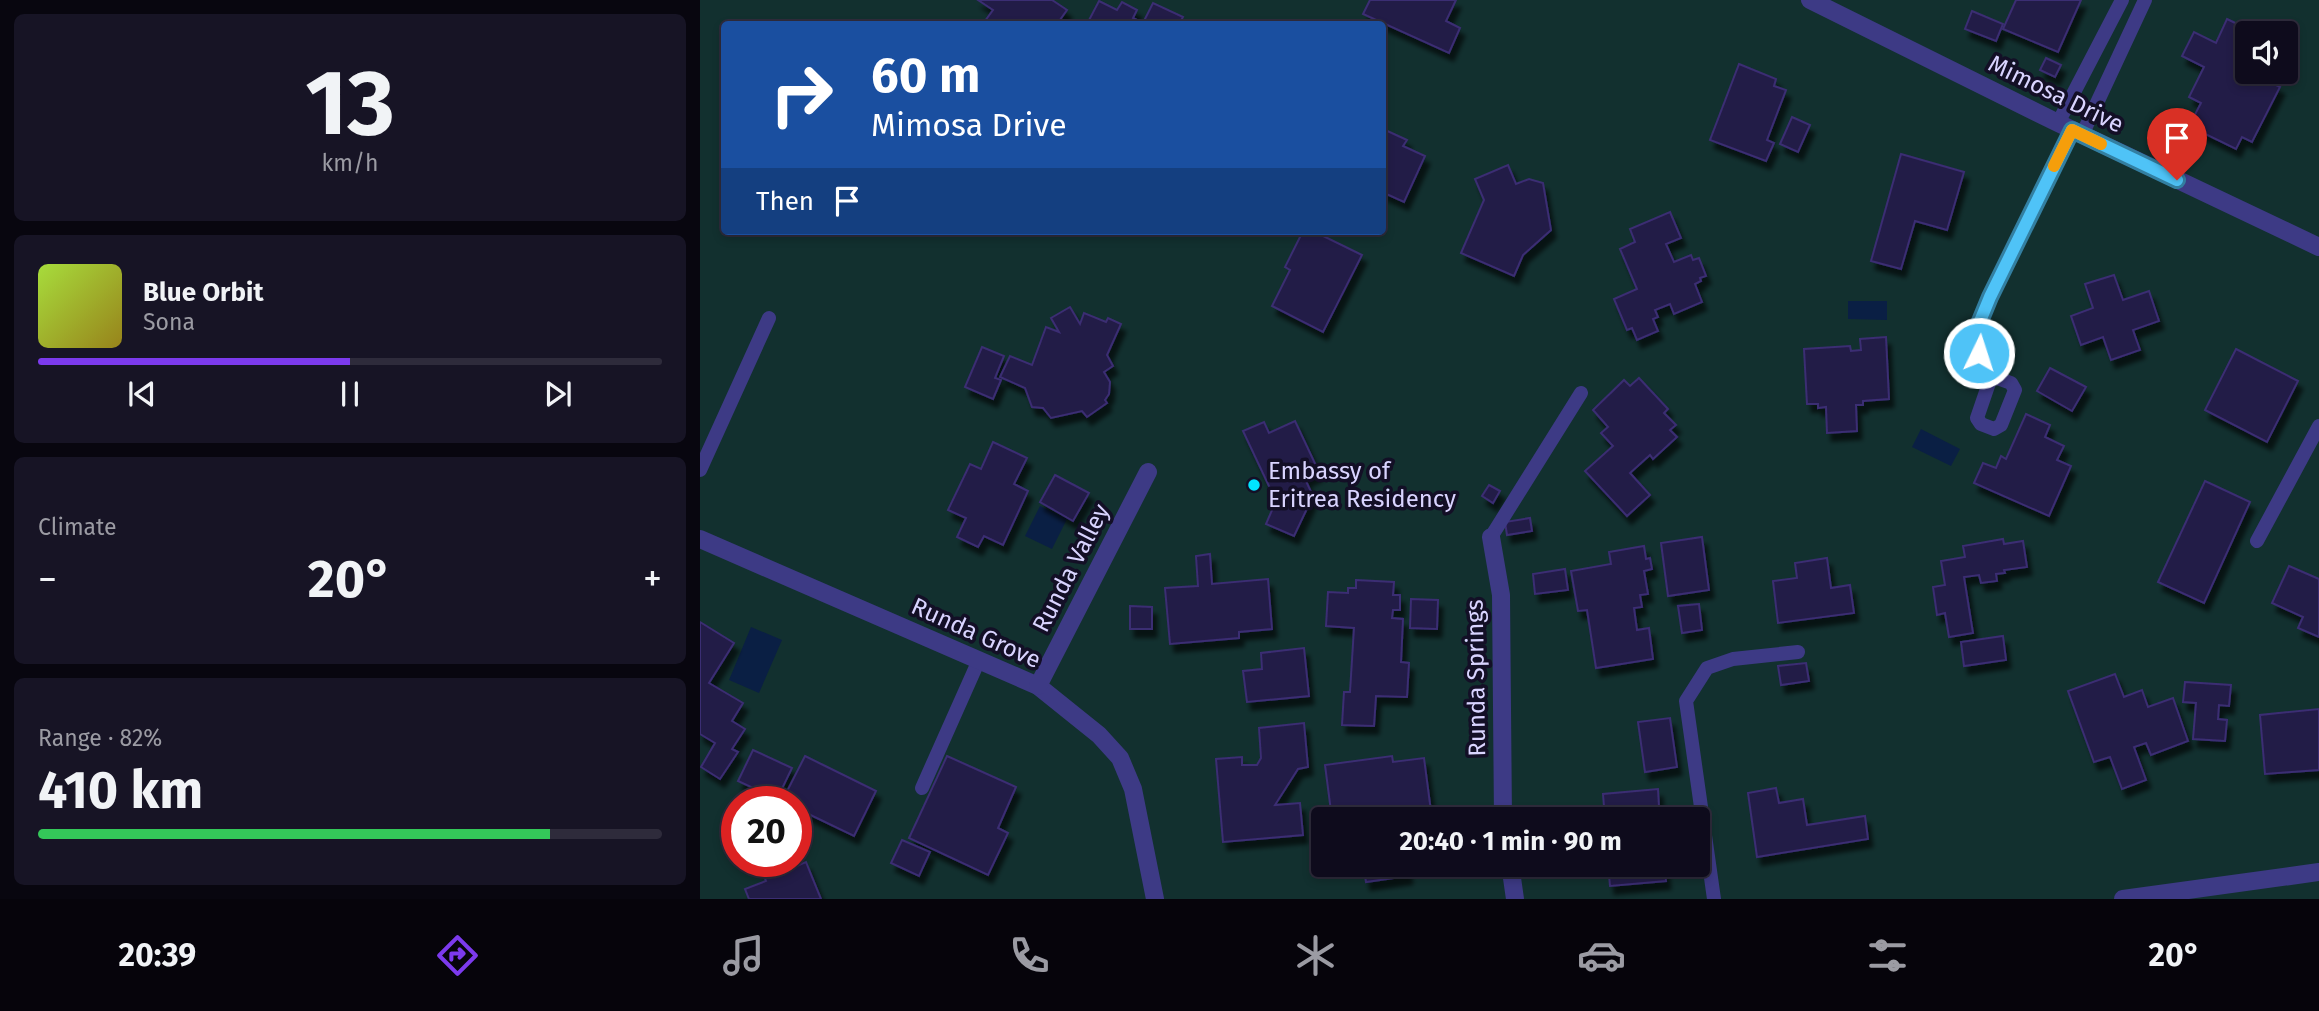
<!DOCTYPE html>
<html lang="en">
<head>
<meta charset="utf-8">
<style>
	:root { --surface:#0e0b1c; --page:#171425; --text:#f1f3f6; --muted:#9b9ba3; --line:#2e2b3b; --accent:#7c3aed }
	body { margin:0; font-family:"Fira Sans",sans-serif; background:var(--page); color:var(--text); height:100vh; display:flex; flex-direction:column; font-size:26px; white-space:nowrap }
	* { box-sizing:border-box; margin:0 }
	p { font-size:23px; color:var(--muted) }
	.icon { flex:none; width:38px; height:38px; fill:none; stroke:currentColor; stroke-width:2; stroke-linecap:round; stroke-linejoin:round }
	.map { position:relative; flex:1; overflow:hidden }
	.side { display:flex; flex-direction:column; gap:14px; padding:14px; background:#08060f; width:700px }
	.side>* { flex:none }
	.top-card { position:absolute; left:21px; top:21px; width:665px; height:214px; border-radius:7px; box-shadow:0 4px 10px #0003,0 0 0 2px var(--line); background:#1a4fa0; color:#fff; overflow:hidden }
	.controls { position:absolute; left:1535px; top:21px; display:grid; gap:14px }
	.controls a { display:grid; place-items:center; width:63px; height:63px; border-radius:7px; background:var(--surface); box-shadow:0 4px 10px #0003,0 0 0 2px var(--line); font-size:35px }
	.speed { position:absolute; left:21px; top:786px; display:flex; gap:14px; font-size:35px; font-weight:700; text-align:center }
	.speed>* { display:grid; place-content:center; width:91px; height:91px; border-radius:50%; background:var(--surface); box-shadow:0 4px 10px #0003,0 0 0 2px var(--line); line-height:1 }
	.speed .limit { border:10px solid #d22; background:#fff; color:#111 }
	.pin { position:absolute; display:grid; place-items:center; width:60px; height:60px; color:#fff; margin:-72px -30px; border-radius:50% 50% 50% 0; rotate:-45deg; box-shadow:0 0 7px #0007 }
	.pin .icon { rotate:45deg }
	.me { position:absolute; width:77px; margin:-38px; rotate:4deg; stroke-linejoin:round; filter:drop-shadow(0 0 5px #0008) }
	.turn { display:flex; align-items:center; gap:24px; height:147px; padding:0 35px; font-size:32px }
	.turn .icon { width:91px; height:91px; stroke-width:2.5 }
	.turn b { display:block; font-size:49px; line-height:60px }
	.then { display:flex; align-items:center; height:66px; padding:0 35px; background:#0003; gap:14px; font-size:26px }
	.big { font-size:52px; font-weight:700; line-height:1.1 }
	.side .card { flex:1; display:flex; flex-direction:column; justify-content:center; gap:10px; min-width:0; padding:0 24px; border-radius:10px; background:var(--page) }
	.side .dial { align-items:center; gap:0 }
	.dial b { font-size:91px; line-height:1 }
	.song { display:flex; align-items:center; gap:21px }
	.cover { width:84px; height:84px; border-radius:10px; background:linear-gradient(135deg,hsl(80 70% 55%),hsl(50 70% 35%)) }
	.played { height:7px; border-radius:4px; background:linear-gradient(90deg,var(--accent) 50%,var(--line) 50%) }
	.keys { display:flex; justify-content:space-around; direction:ltr }
	.heat { display:flex; justify-content:space-between; align-items:center; font-size:38px; direction:ltr }
	.charge { height:10px; border-radius:5px; background:linear-gradient(90deg,#34c759 82%,var(--line) 0) }
	.trip { position:absolute; left:611px; top:807px; width:399px; height:70px; border-radius:7px; background:var(--surface); box-shadow:0 4px 10px #0003,0 0 0 2px var(--line); font-weight:700; line-height:70px; text-align:center }
	.tab-bar { display:flex; height:112px; justify-content:space-around; align-items:center; background:#06040b; color:var(--muted) }
	.tab-bar .icon { width:49px; height:49px }
	.tab-bar .on { color:var(--accent) }
	.tab-bar b { font-size:32px; color:var(--text) }
	main { display:flex; flex:1; min-height:0 }
	.map>svg:first-child { display:block }
</style>
</head>
<body>
<main>
<section class="side">
<div class="card dial"><b>13</b><p>km/h</p></div>
<div class="card">
<div class="song"><i class="cover"></i><div><b>Blue Orbit</b><p>Sona</p></div></div>
<div class="played"></div>
<div class="keys"><svg class="icon" aria-label="previous" viewBox="0 0 24 24"><path d="M18 5L8 12l10 7zM5 5v14"/></svg><svg class="icon" aria-label="pause" viewBox="0 0 24 24"><path d="M8 5v14M16 5v14"/></svg><svg class="icon" aria-label="next" viewBox="0 0 24 24"><path d="M6 5l10 7-10 7zM19 5v14"/></svg></div>
</div>
<div class="card"><p>Climate</p>
<div class="heat"><a>−</a><b class="big">20°</b><a>+</a></div>
</div>
<div class="card"><p>Range · 82%</p><b class="big">410 km</b><div class="charge"></div></div>
</section>
<div class="map">
<svg width="1619" height="899" viewBox="0 0 1619 899">
	<defs>
		<filter id="shadow"><feDropShadow dx="4.5" dy="8" stdDeviation="2" flood-color="#0009"/></filter>
	</defs>
	<rect width="100%" height="100%" fill="#130f26"/>
	<path fill="#12302f" fill-rule="evenodd" d="M 0,0 L 1619,0 L 1619,899 L 0,899 ZM 24,24 L 682,24 L 682,231 L 24,231 ZM 1547,33 L 1586,33 L 1586,72 L 1547,72 ZM 37,802 L 96,802 L 96,861 L 37,861 ZM 623,819 L 998,819 L 998,864 L 623,864 Z"/>
	<g fill="#0a1f44">
		<path d="M 1148,301 L 1187,301 L 1187,320 L 1148,319 Z"/>
		<path d="M 1221,429 L 1260,449 L 1251,466 L 1212,447 Z"/>
		<path d="M 340,506 L 367,519 L 352,549 L 325,536 Z"/>
		<path d="M 51,627 L 82,640 L 59,693 L 29,680 Z"/>
	</g>
	<g fill="#241b47" stroke="#3b2d73" stroke-width="2" filter="url(#shadow)">
		<path d="M 278,0 L 352,0 L 367,10 L 357,24 L 290,24 L 285,21 L 293,10 Z"/>
		<path d="M 670,0 L 756,0 L 746,21 L 760,28 L 749,53 L 663,14 Z"/>
		<path d="M 1316,0 L 1381,0 L 1358,52 L 1303,29 Z"/>
		<path d="M 399,1 L 417,10 L 422,2 L 437,10 L 433,18 L 443,23 L 453,3 L 483,17 L 479,24 L 387,24 Z"/>
		<path d="M 1272,11 L 1303,24 L 1296,41 L 1265,29 Z"/>
		<path d="M 1527,19 L 1556,33 L 1547,33 L 1547,72 L 1571,72 L 1566,80 L 1580,87 L 1552,142 L 1542,137 L 1536,149 L 1489,126 L 1501,103 L 1489,97 L 1504,67 L 1482,56 L 1494,32 L 1516,43 Z"/>
		<path d="M 1346,58 L 1361,65 L 1355,77 L 1340,70 Z"/>
		<path d="M 1039,64 L 1076,79 L 1074,86 L 1086,90 L 1067,140 L 1074,143 L 1066,161 L 1010,140 Z"/>
		<path d="M 1092,117 L 1110,125 L 1098,152 L 1080,144 Z"/>
		<path d="M 683,129 L 707,140 L 703,146 L 725,156 L 704,202 L 682,192 Z"/>
		<path d="M 1201,154 L 1264,172 L 1247,230 L 1215,221 L 1201,269 L 1171,261 Z"/>
		<path d="M 808,165 L 816,184 L 829,179 L 843,183 L 851,230 L 823,255 L 814,276 L 761,253 L 784,200 L 775,179 Z"/>
		<path d="M 970,212 L 981,238 L 966,244 L 974,262 L 991,255 L 993,260 L 999,258 L 1006,276 L 1000,278 L 1001,281 L 995,284 L 1002,302 L 974,314 L 970,304 L 955,310 L 958,317 L 953,319 L 958,331 L 937,340 L 932,328 L 927,330 L 914,299 L 937,289 L 920,249 L 935,242 L 930,229 Z"/>
		<path d="M 603,231 L 618,231 L 617,233 L 662,255 L 623,332 L 572,306 L 590,270 L 585,267 Z"/>
		<path d="M 1414,275 L 1423,300 L 1449,291 L 1459,321 L 1433,330 L 1440,350 L 1411,360 L 1403,337 L 1381,345 L 1371,316 L 1393,308 L 1385,284 Z"/>
		<path d="M 370,307 L 380,324 L 384,313 L 406,322 L 408,318 L 421,324 L 407,355 L 413,366 L 404,372 L 410,382 L 409,394 L 405,400 L 407,403 L 387,417 L 382,411 L 351,418 L 343,408 L 332,407 L 325,388 L 300,377 L 310,356 L 332,365 L 346,327 L 359,332 L 351,318 Z"/>
		<path d="M 1186,337 L 1189,399 L 1163,401 L 1163,405 L 1156,405 L 1157,431 L 1127,433 L 1126,407 L 1118,408 L 1118,404 L 1107,404 L 1104,349 L 1150,346 L 1151,351 L 1161,350 L 1160,339 Z"/>
		<path d="M 282,347 L 304,356 L 295,378 L 301,380 L 293,399 L 265,387 Z"/>
		<path d="M 1536,349 L 1598,381 L 1567,442 L 1505,410 Z"/>
		<path d="M 1350,368 L 1386,387 L 1372,411 L 1337,391 Z"/>
		<path d="M 939,378 L 968,409 L 964,413 L 976,425 L 970,430 L 977,437 L 953,459 L 950,455 L 930,473 L 950,495 L 927,516 L 885,471 L 913,446 L 901,433 L 908,427 L 893,410 L 924,380 L 930,386 Z"/>
		<path d="M 1326,414 L 1350,425 L 1345,437 L 1364,446 L 1357,460 L 1371,466 L 1349,516 L 1274,483 L 1283,463 L 1296,468 L 1301,456 L 1306,459 Z"/>
		<path d="M 595,421 L 619,472 L 605,479 L 613,496 L 594,536 L 566,524 L 576,501 L 543,431 L 564,422 L 569,433 Z"/>
		<path d="M 293,442 L 327,458 L 314,484 L 328,491 L 303,545 L 284,536 L 278,547 L 257,537 L 266,518 L 248,510 L 270,464 L 281,469 Z"/>
		<path d="M 355,475 L 389,493 L 373,521 L 340,502 Z"/>
		<path d="M 1505,481 L 1550,502 L 1504,603 L 1458,582 Z"/>
		<path d="M 789,485 L 800,491 L 793,503 L 782,496 Z"/>
		<path d="M 830,518 L 832,531 L 807,535 L 805,522 Z"/>
		<path d="M 1002,537 L 1009,590 L 968,596 L 961,543 Z"/>
		<path d="M 1303,539 L 1304,544 L 1323,541 L 1327,567 L 1304,570 L 1305,573 L 1296,574 L 1297,581 L 1281,583 L 1279,575 L 1264,577 L 1273,633 L 1249,637 L 1245,613 L 1237,615 L 1233,587 L 1245,585 L 1241,561 L 1265,557 L 1263,546 Z"/>
		<path d="M 944,546 L 946,559 L 950,558 L 952,569 L 944,571 L 948,594 L 940,595 L 942,607 L 934,608 L 937,630 L 949,628 L 953,659 L 896,668 L 887,610 L 878,611 L 871,571 L 911,564 L 909,552 Z"/>
		<path d="M 510,554 L 512,584 L 568,579 L 572,629 L 539,632 L 539,638 L 470,644 L 465,588 L 498,586 L 496,556 Z"/>
		<path d="M 1127,558 L 1131,588 L 1150,585 L 1154,613 L 1078,623 L 1073,581 L 1097,578 L 1095,563 Z"/>
		<path d="M 1589,566 L 1619,579 L 1619,637 L 1598,628 L 1603,617 L 1572,603 Z"/>
		<path d="M 865,569 L 868,590 L 835,594 L 833,574 Z"/>
		<path d="M 656,580 L 694,582 L 693,595 L 700,595 L 700,610 L 693,610 L 692,618 L 703,619 L 701,662 L 709,663 L 707,697 L 676,696 L 674,726 L 642,725 L 644,692 L 650,692 L 654,628 L 626,626 L 628,592 L 648,593 L 648,588 L 656,588 Z"/>
		<path d="M 711,599 L 738,600 L 737,629 L 710,628 Z"/>
		<path d="M 999,604 L 1002,630 L 982,633 L 978,606 Z"/>
		<path d="M 430,606 L 452,607 L 452,629 L 430,629 Z"/>
		<path d="M 0,622 L 34,643 L 9,683 L 43,703 L 32,721 L 45,729 L 32,749 L 38,752 L 20,779 L 1,767 L 15,743 L 0,734 Z"/>
		<path d="M 1303,636 L 1306,660 L 1264,666 L 1261,642 Z"/>
		<path d="M 604,648 L 609,696 L 547,702 L 543,671 L 562,669 L 561,653 Z"/>
		<path d="M 1106,663 L 1109,681 L 1081,685 L 1078,666 Z"/>
		<path d="M 1415,674 L 1424,697 L 1442,690 L 1448,707 L 1473,698 L 1488,741 L 1451,755 L 1446,743 L 1434,747 L 1446,780 L 1422,789 L 1410,757 L 1394,762 L 1368,691 Z"/>
		<path d="M 1485,682 L 1531,685 L 1529,706 L 1519,705 L 1518,719 L 1527,720 L 1525,741 L 1493,739 L 1496,703 L 1483,702 Z"/>
		<path d="M 1619,709 L 1619,770 L 1565,774 L 1560,715 Z"/>
		<path d="M 970,718 L 977,767 L 945,772 L 938,722 Z"/>
		<path d="M 604,723 L 608,767 L 598,769 L 575,805 L 600,803 L 603,835 L 523,842 L 516,759 L 542,757 L 542,765 L 557,765 L 561,758 L 559,728 Z"/>
		<path d="M 53,750 L 92,768 L 77,799 L 38,781 Z"/>
		<path d="M 105,756 L 176,791 L 154,836 L 96,808 L 96,802 L 82,801 Z"/>
		<path d="M 247,756 L 316,787 L 298,828 L 308,833 L 288,875 L 209,838 Z"/>
		<path d="M 692,756 L 693,762 L 724,758 L 732,819 L 632,819 L 625,765 Z"/>
		<path d="M 1076,788 L 1079,803 L 1103,799 L 1107,825 L 1165,816 L 1168,839 L 1057,857 L 1048,793 Z"/>
		<path d="M 958,789 L 959,807 L 969,806 L 970,819 L 905,819 L 903,794 Z"/>
		<path d="M 202,840 L 230,852 L 219,876 L 191,863 Z"/>
		<path d="M 73,861 L 78,874 L 106,862 L 121,899 L 49,899 L 45,889 L 66,881 L 60,866 Z"/>
		<path d="M 663,864 L 706,864 L 708,876 L 666,882 Z"/>
		<path d="M 908,864 L 964,864 L 966,881 L 910,886 Z"/>
	</g>
	<g fill="none" stroke-linecap="round" stroke-linejoin="round">
		<g stroke="#3d3a85" stroke-width="14">
			<path d="M 1358,123 L 1422,0"/>
			<path d="M 1382,135 L 1445,0"/>
			<path d="M 1294,377 L 1289,383 L 1277,418 L 1281,424 L 1294,429 L 1301,425 L 1315,390 L 1311,383 L 1294,377 L 1279,353 L 1276,331 L 1290,297 L 1372,130"/>
			<path d="M 0,470 L 69,318"/>
			<path d="M 791,537 L 881,393"/>
			<path d="M 1557,541 L 1619,426"/>
			<path d="M 222,788 L 279,660"/>
			<path d="M 1014,899 L 986,701 L 1007,668 L 1033,659 L 1098,652"/>
		</g>
		<g stroke="#3d3a85" stroke-width="18">
			<path d="M 1110,0 L 1358,123 L 1619,247"/>
			<path d="M 791,537 L 801,595 L 803,819"/>
			<path d="M 0,539 L 338,686 L 399,735 L 420,758 L 433,789 L 455,899"/>
			<path d="M 338,686 L 448,472"/>
			<path d="M 810,864 L 815,899"/>
			<path d="M 1423,899 L 1619,872"/>
		</g>
	</g>
	<g fill="none" stroke-linecap="round" stroke-linejoin="round">
		<g stroke="#337fa1" stroke-width="18">
			<path id="route" d="M 1279,353 L 1276,331 L 1290,297 L 1372,130 L 1477,180"/>
		</g>
		<use href="#route" stroke="#4fc3f7" stroke-width="12"/>
		<path stroke="#f59e0b" stroke-width="12" d="M 1354,166 L 1372,130 L 1401,144"/>
	</g>
	<circle fill="#00e5ff" stroke="#130f26" stroke-width="2.5" cx="554" cy="485" r="7"/>
	<g text-anchor="middle" stroke-width="7" stroke-linejoin="round" paint-order="stroke">
		<g font-size="24" fill="#d9d4ff" stroke="#130f26">
			<text transform="translate(1356 94) rotate(26)" y="8">Mimosa Drive</text>
			<text transform="translate(371 568) rotate(-63)" y="8">Runda Valley</text>
			<text transform="translate(276 633) rotate(24)" y="8">Runda Grove</text>
			<text transform="translate(776 678) rotate(-91)" y="8">Runda Springs</text>
		</g>
		<g font-size="24" fill="#d9d4ff" stroke="#130f26" text-anchor="start">
			<text x="568" y="479">Embassy of<tspan x="568" dy="28">Eritrea Residency</tspan></text>
		</g>
	</g>
</svg>
<div class="controls">
<a><svg class="icon" aria-label="sound" viewBox="0 0 24 24"><path d="M4 9h4l5-4v14l-5-4H4zM17 9q2 3 0 6"/></svg></a>
</div>
<div class="speed"><div class="limit">20</div></div>
<div class="pin" style="left:1477px;top:180px;background:#d93025"><svg class="icon" aria-label="arrive" viewBox="0 0 24 24"><path d="M6 21V4h12l-3 4 3 4H6"/></svg></div>
<svg class="me" style="left:1279px;top:353px" viewBox="-20 -20 40 40"><circle r="17" fill="#4fc3f7" stroke="#fff" stroke-width="3"/><path d="M0-11L8 9 0 5-8 9z" fill="#fff"/></svg>
<div class="trip">20:40 · 1 min · 90 m</div>
<div class="top-card">
<div class="turn"><svg class="icon" aria-label="right" viewBox="0 0 24 24"><path d="M7 20v-9h11M14 6l5 5-5 5"/></svg><div><b>60 m</b>Mimosa Drive</div></div>
<div class="then">Then<svg class="icon" aria-label="arrive" viewBox="0 0 24 24"><path d="M6 21V4h12l-3 4 3 4H6"/></svg></div>
</div>
</div>
</main>
<nav class="tab-bar">
<b>20:39</b>
<svg class="icon on" aria-label="directions" viewBox="0 0 24 24"><path d="M12 3l9 9-9 9-9-9zM9 14v-3h6M13 9l2 2-2 2"/></svg>
<svg class="icon" aria-label="music" viewBox="0 0 24 24"><path d="M9 18V5l10-2v13"/><circle cx="6" cy="18" r="3"/><circle cx="16" cy="16" r="3"/></svg>
<svg class="icon" aria-label="phone" viewBox="0 0 24 24"><path d="M5 4h4l2 5-3 2q2 4 5 5l2-3 5 2v4C11 20 4 13 5 4z"/></svg>
<svg class="icon" aria-label="climate" viewBox="0 0 24 24"><path d="M12 3v18M4 7l16 10M4 17L20 7"/></svg>
<svg class="icon" aria-label="car" viewBox="0 0 24 24"><path d="M5 17H2v-5l4-1 3-4h7l3 4 3 1v5h-3M9 17h6M6 11h13"/><circle cx="7" cy="17" r="2"/><circle cx="17" cy="17" r="2"/></svg>
<svg class="icon" aria-label="filters" viewBox="0 0 24 24"><path d="M4 7h16M4 17h16"/><circle cx="9" cy="7" r="2"/><circle cx="15" cy="17" r="2"/></svg>
<b>20°</b>
</nav>
</body>
</html>
